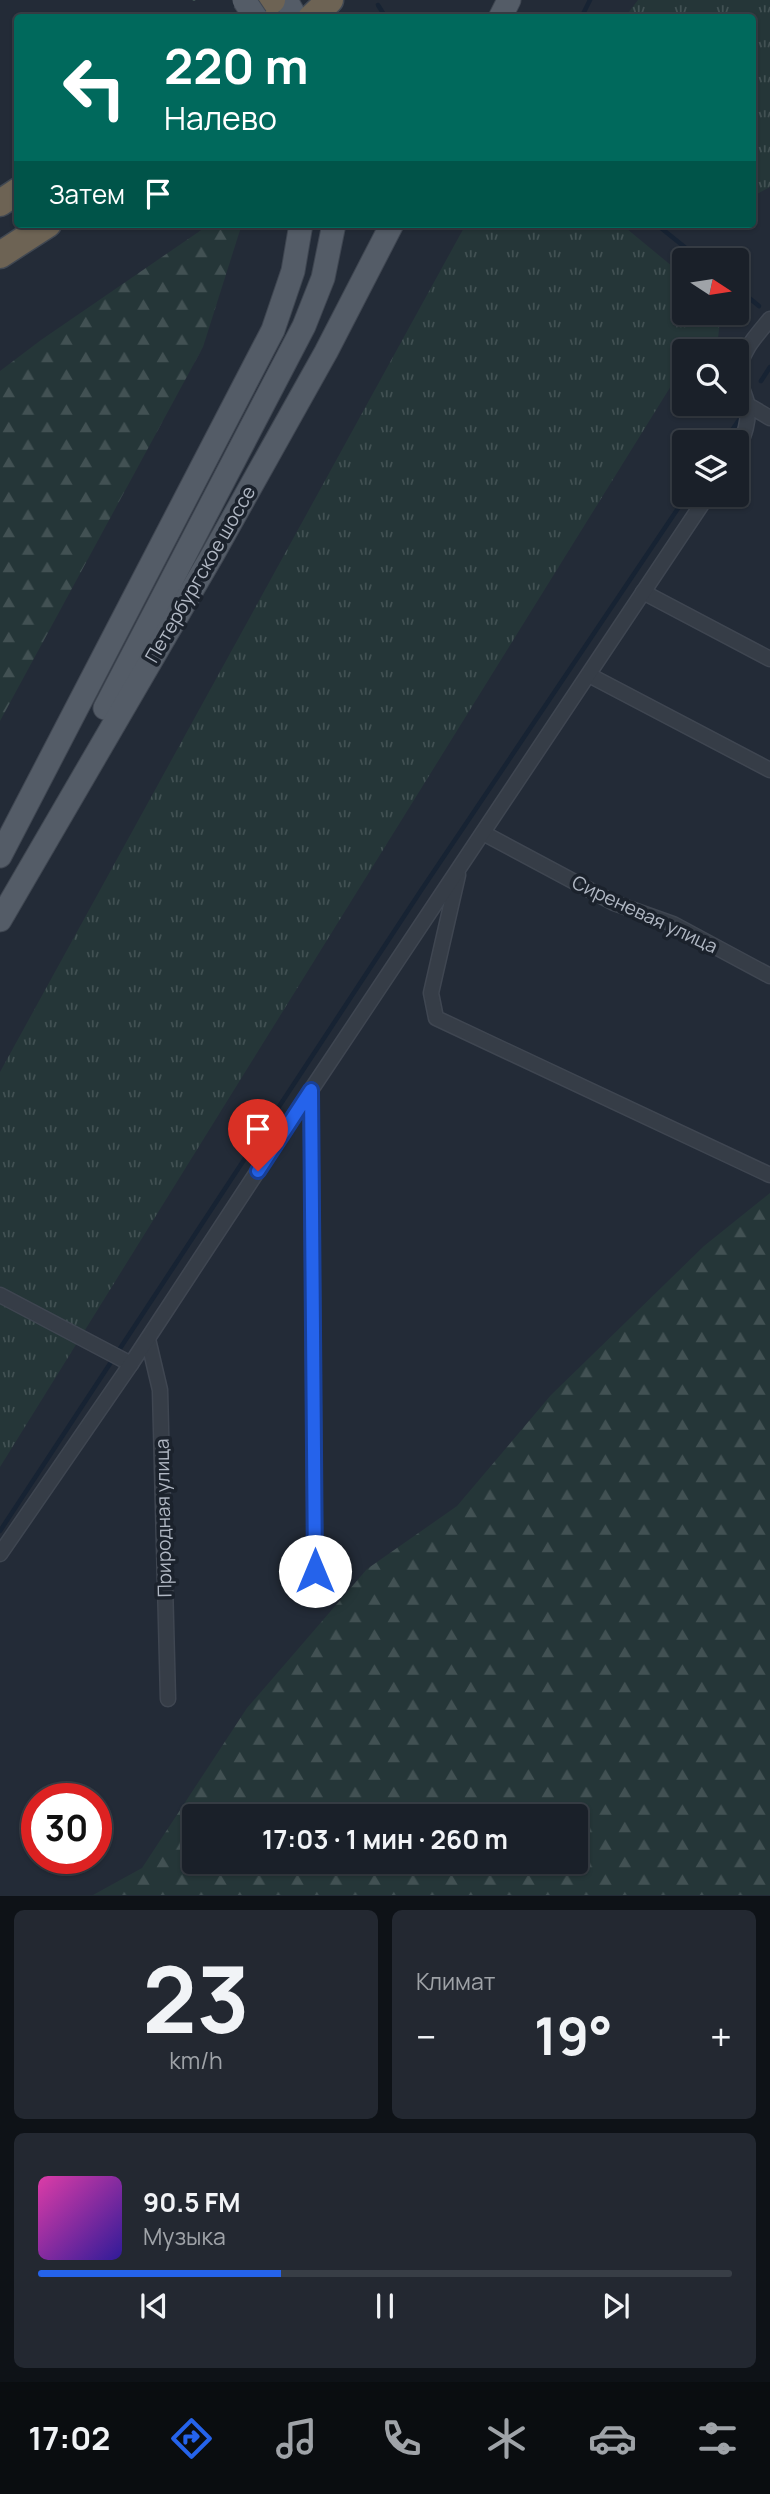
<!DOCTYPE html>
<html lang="ru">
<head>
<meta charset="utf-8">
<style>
	:root { --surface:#1a2029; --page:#232831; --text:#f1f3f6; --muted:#9fa3a8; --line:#383e46; --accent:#2563eb }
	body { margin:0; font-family:Manrope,sans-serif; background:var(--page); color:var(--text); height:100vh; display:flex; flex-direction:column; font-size:26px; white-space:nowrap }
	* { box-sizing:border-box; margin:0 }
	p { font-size:23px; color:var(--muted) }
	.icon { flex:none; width:38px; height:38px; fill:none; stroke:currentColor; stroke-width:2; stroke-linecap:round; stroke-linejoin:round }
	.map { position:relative; height:1896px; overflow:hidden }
	.panel { display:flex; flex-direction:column; gap:14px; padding:14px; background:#0e1217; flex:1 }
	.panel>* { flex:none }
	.hud { position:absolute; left:14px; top:14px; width:742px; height:214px; border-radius:7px; box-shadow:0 2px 5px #0004,0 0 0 2px var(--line); background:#00695c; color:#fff; overflow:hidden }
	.needle { width:46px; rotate:102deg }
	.fabs { position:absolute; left:672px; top:248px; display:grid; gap:14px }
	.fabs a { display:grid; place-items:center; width:77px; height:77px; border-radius:7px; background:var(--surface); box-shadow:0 2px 5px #0004,0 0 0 2px var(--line); font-size:35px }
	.speed { position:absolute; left:21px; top:1783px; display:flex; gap:14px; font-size:35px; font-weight:700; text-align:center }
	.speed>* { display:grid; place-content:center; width:91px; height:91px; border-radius:50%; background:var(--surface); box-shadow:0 2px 5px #0004,0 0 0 2px var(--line); line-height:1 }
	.speed .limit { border:10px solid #d22; background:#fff; color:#111 }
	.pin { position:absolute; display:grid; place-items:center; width:60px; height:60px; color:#fff; margin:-72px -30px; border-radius:50% 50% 50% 0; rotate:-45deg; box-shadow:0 0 7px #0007 }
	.pin .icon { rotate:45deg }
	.me { position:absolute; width:77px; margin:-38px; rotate:0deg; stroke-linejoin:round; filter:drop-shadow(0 0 5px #0008) }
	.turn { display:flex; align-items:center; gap:24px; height:147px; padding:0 35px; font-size:32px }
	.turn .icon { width:91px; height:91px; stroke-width:2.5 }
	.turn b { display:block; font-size:49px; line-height:60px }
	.then { display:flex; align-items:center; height:66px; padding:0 35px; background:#0003; gap:14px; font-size:26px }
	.big { font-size:52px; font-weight:700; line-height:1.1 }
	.panel .tile { flex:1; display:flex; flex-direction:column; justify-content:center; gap:10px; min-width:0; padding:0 24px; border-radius:10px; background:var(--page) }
	.panel .dial { align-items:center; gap:0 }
	.dial b { font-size:91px; line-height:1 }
	.song { display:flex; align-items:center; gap:21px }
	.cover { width:84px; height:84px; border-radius:10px; background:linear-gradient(135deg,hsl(320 70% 55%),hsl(250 70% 35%)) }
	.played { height:7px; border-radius:4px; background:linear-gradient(90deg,var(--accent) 35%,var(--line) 35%) }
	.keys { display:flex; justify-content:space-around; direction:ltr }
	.heat { display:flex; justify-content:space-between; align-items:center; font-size:38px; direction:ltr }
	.panel .tiles { flex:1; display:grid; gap:14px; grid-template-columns:1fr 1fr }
	.tile:last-child { grid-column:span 2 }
	.trip { position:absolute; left:182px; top:1804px; width:406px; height:70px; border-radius:7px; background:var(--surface); box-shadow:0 2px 5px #0004,0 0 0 2px var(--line); font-weight:700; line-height:70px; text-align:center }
	.tabs { display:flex; height:112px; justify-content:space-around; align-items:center; background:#0a0d10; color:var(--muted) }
	.tabs .icon { width:49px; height:49px }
	.tabs .on { color:var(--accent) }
	.tabs b { font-size:32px; color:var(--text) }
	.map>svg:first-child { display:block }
</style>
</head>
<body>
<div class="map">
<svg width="770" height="1896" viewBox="0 0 770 1896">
	<defs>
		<pattern id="grass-tufts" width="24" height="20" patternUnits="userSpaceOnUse" patternTransform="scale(1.75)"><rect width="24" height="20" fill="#253638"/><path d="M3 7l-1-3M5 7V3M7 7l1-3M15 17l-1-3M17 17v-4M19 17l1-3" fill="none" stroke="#425153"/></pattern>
		<pattern id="forest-firs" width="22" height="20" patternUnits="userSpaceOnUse" patternTransform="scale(1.75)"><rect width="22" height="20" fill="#253638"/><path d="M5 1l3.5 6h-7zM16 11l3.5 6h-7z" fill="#425153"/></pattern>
	</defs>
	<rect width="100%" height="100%" fill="#232b37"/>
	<g fill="url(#grass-tufts)">
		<path d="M 638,0 L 770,0 L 770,187 L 753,196 L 752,18 L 625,17 Z"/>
		<path d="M 466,224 L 621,224 L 684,276 L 684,313 L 721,313 L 718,338 L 701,352 L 684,352 L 684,365 L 0,1467 L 0,1072 Z"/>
	</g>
	<g fill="url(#forest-firs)" fill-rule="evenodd">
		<path d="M 210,224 L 240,224 L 241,227 L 203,347 L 0,721 L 0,371 L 41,340 Z"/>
		<path d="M 770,1193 L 770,1895 L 93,1895 L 142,1868 L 247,1708 L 367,1569 L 457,1506 L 551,1395 L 704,1246 ZM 194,1816 L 576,1816 L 576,1862 L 194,1862 Z"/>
	</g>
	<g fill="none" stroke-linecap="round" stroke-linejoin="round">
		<g stroke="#172333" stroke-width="4.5">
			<path d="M 378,5 L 386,18"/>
			<path d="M 581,18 L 590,0"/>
			<path d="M 656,224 L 702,261"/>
			<path d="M 737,288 L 759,306"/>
			<path d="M 761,381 L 770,367"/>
			<path d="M 723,443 L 739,420"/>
			<path d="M 0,1531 L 422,889 L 687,495"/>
		</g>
		<g stroke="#3f4651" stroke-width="17">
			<g id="street">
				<path d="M 748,405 L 770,418"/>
				<path d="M 737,451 C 744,436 750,421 747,403 C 745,394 740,386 739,376 C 739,353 756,336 770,319"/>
				<path d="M 643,592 L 770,659"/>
				<path d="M 589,675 L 770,770"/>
				<path d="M 483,833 L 614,903 L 673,924 L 770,976"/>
				<path d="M 458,875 L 431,993 L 436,1018 L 770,1175"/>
				<path d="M 311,1091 L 315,1571"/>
				<path d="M 0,1295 L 131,1364"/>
				<path d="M 148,1339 L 160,1390 L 168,1699"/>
				<path d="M 0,1554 L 131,1364 L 311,1090 L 708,495"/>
			</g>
		</g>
		<g stroke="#3f4651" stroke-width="25">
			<g id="primary">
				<path d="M 286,0 L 296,18"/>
				<path d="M 500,18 L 509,0"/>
				<path d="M 105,708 L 304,326 L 323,278 L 334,224"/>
				<path d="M 0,856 L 273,330 L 293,271 L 301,224"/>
				<path d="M 0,920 L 213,554 L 326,352 L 392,224"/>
			</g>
		</g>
		<g stroke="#414852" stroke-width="29">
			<g id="highway">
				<path d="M 252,18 L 272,0"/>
				<path d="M 311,18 L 330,0"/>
				<path d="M 0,203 L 18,191"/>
				<path d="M 0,255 L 48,224"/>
			</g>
		</g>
		<path stroke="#3d4f50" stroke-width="2.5" stroke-dasharray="5 5" stroke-linecap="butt" d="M 194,1 L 194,0"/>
		<use href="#street" stroke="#363d47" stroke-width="14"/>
		<use href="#primary" stroke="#545c67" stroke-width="23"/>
		<use href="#highway" stroke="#6d6354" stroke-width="26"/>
		<g stroke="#3f4651" stroke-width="25" stroke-linecap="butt">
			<path id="primary-bridge" d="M 244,0 L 256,18"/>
		</g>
		<use href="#primary-bridge" stroke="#545c67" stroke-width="23"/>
	</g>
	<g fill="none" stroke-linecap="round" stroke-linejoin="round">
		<g stroke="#184099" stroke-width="18">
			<path id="route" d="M 258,1171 L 311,1090 L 315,1571"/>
		</g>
		<use href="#route" stroke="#2563eb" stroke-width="12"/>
	</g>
	<g text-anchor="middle" stroke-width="7" stroke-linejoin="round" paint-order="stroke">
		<g font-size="19" fill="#b1b8c4" stroke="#1b222c">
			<text transform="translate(200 574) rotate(-60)" y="7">Петербургское шоссе</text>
			<text transform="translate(645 914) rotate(25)" y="7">Сиреневая улица</text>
			<text transform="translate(163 1518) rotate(-91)" y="7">Природная улица</text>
		</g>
	</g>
</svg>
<div class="fabs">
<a><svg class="needle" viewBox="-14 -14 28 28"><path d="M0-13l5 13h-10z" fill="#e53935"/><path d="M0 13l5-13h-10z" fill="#9fa3a8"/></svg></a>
<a><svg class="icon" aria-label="search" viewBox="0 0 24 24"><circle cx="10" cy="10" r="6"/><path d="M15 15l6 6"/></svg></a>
<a><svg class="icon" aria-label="layers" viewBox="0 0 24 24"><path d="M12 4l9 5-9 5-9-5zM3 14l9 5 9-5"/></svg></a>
</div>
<div class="speed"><div class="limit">30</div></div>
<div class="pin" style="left:258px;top:1171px;background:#d93025"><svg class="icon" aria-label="arrive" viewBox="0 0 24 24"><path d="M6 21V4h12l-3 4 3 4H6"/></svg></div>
<svg class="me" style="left:315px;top:1571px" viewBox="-20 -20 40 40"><circle r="19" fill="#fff"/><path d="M0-13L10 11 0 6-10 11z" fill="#2563eb"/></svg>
<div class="trip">17:03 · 1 мин · 260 m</div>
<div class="hud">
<div class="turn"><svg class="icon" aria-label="left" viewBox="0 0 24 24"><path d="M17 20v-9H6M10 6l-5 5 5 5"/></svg><div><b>220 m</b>Налево</div></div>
<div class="then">Затем<svg class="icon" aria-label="arrive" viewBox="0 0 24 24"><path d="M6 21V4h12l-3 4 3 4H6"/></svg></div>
</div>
</div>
<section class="panel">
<div class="tiles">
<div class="tile dial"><b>23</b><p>km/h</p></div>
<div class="tile"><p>Климат</p>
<div class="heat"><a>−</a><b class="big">19°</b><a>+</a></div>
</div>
<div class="tile">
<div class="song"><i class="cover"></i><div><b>90.5 FM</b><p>Музыка</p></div></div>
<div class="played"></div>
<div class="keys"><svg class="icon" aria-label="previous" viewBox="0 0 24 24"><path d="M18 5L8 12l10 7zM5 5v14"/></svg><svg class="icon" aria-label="pause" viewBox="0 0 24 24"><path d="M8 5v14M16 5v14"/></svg><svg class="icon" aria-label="next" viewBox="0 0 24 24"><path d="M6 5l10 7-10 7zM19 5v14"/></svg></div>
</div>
</div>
</section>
<nav class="tabs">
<b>17:02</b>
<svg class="icon on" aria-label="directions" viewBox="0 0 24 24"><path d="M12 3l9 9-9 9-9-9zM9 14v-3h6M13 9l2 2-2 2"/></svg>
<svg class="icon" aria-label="music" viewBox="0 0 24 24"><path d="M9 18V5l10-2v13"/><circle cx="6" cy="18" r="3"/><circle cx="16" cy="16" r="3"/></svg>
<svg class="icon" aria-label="phone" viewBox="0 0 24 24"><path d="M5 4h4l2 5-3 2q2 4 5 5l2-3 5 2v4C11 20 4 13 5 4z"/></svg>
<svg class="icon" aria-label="climate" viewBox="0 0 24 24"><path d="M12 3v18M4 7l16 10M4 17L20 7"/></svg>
<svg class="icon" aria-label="car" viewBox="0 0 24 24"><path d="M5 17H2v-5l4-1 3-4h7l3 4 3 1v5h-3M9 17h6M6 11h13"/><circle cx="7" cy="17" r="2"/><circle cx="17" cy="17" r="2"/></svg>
<svg class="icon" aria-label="filters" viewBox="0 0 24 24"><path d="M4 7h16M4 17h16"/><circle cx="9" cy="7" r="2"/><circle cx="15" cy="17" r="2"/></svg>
</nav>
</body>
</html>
